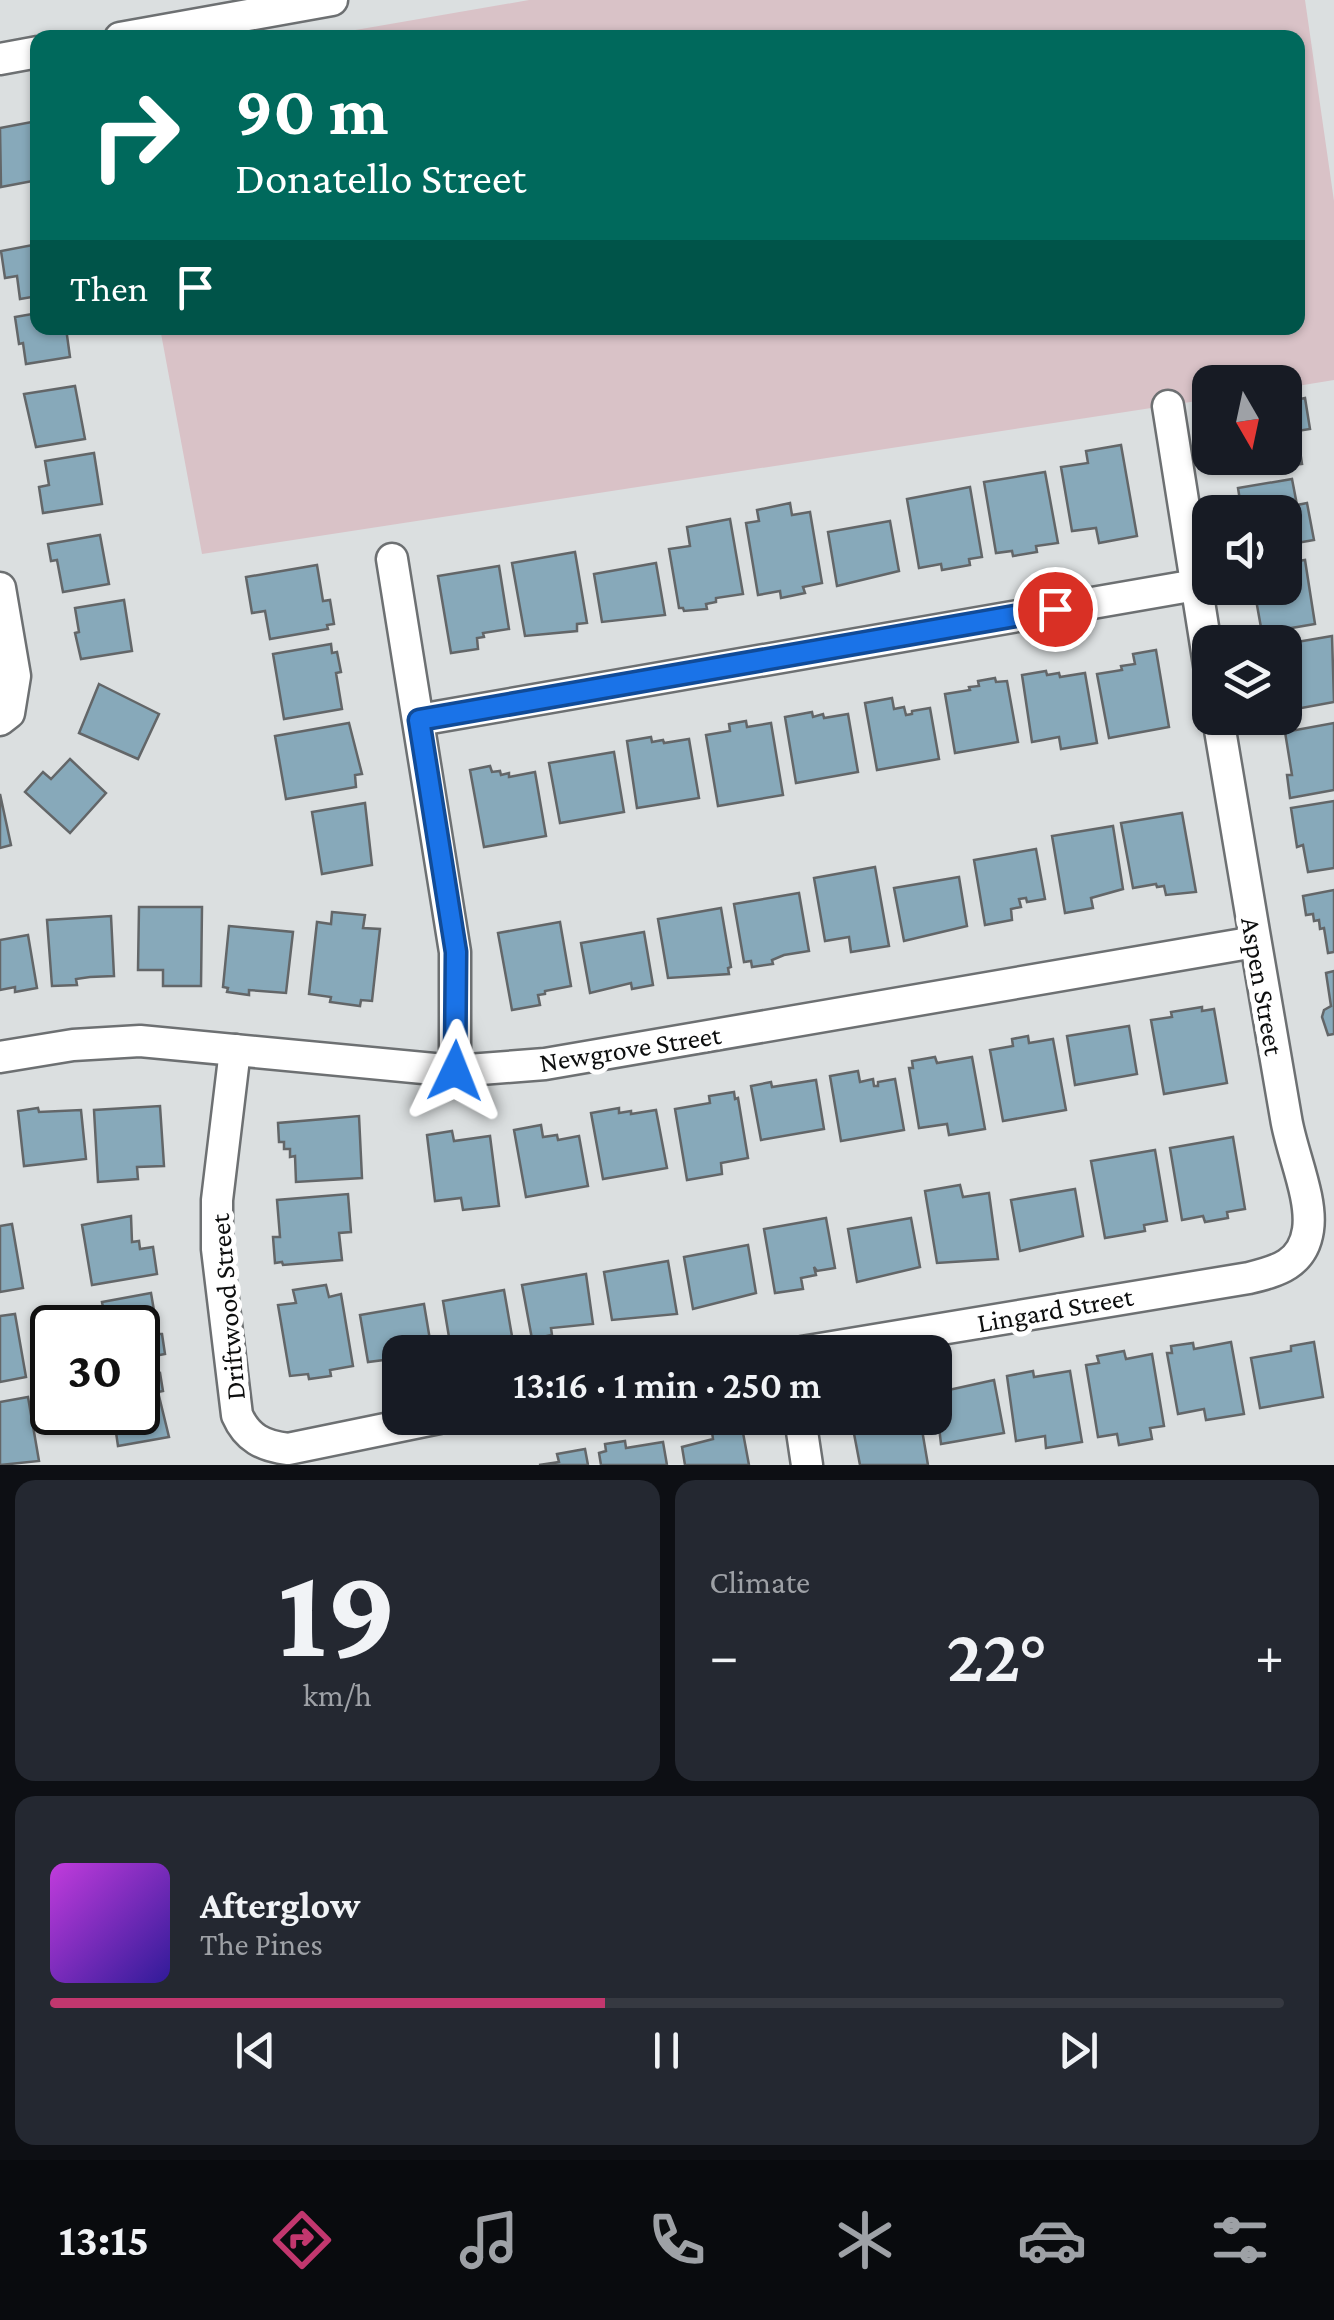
<!DOCTYPE html>
<html lang="en">
<head>
<meta charset="utf-8">
<style>
	:root { --surface:#171b24; --page:#242831; --text:#f1f3f6; --muted:#9ea1a6; --line:#363941; --accent:#c2376e }
	body { margin:0; font-family:"Crimson Pro",serif; background:var(--page); color:var(--text); height:100vh; display:flex; flex-direction:column; font-size:38px; white-space:nowrap }
	* { box-sizing:border-box; margin:0 }
	p { font-size:32px; color:var(--muted) }
	.icon { flex:none; width:55px; height:55px; fill:none; stroke:currentColor; stroke-width:2; stroke-linecap:round; stroke-linejoin:round }
	.map { position:relative; height:1465px; overflow:hidden }
	.details { display:flex; flex-direction:column; gap:15px; padding:15px; background:#0d0f14; flex:1 }
	.details>* { flex:none }
	.guide { position:absolute; left:30px; top:30px; width:1275px; height:305px; border-radius:20px; box-shadow:0 2px 8px #0004; background:#00695c; color:#fff; overflow:hidden }
	.needle { width:65px; rotate:171deg }
	.controls { position:absolute; left:1192px; top:365px; display:grid; gap:20px }
	.controls a { display:grid; place-items:center; width:110px; height:110px; border-radius:20px; background:var(--surface); box-shadow:0 2px 8px #0004; font-size:50px }
	.speed { position:absolute; left:30px; top:1305px; display:flex; gap:20px; font-size:50px; font-weight:700; text-align:center }
	.speed>* { display:grid; place-content:center; width:130px; height:130px; border-radius:50%; background:var(--surface); box-shadow:0 2px 8px #0004; line-height:1 }
	.speed .limit { border:5px solid #111; border-radius:15px; background:#fff; color:#111 }
	.pin { position:absolute; display:grid; place-items:center; width:85px; height:85px; color:#fff; margin:-42px; border:5px solid #fff; border-radius:50%; box-shadow:0 2px 10px #0007 }
	.me { position:absolute; width:110px; margin:-55px; rotate:2deg; stroke-linejoin:round; filter:drop-shadow(0 0 8px #0008) }
	.turn { display:flex; align-items:center; gap:35px; height:210px; padding:0 40px; font-size:45px }
	.turn .icon { width:130px; height:130px; stroke-width:2.5 }
	.turn b { display:block; font-size:70px; line-height:85px }
	.then { display:flex; align-items:center; height:95px; padding:0 40px; background:#0003; gap:20px; font-size:38px }
	.big { font-size:75px; font-weight:600; line-height:1.1 }
	.details .card { flex:1; display:flex; flex-direction:column; justify-content:center; gap:15px; min-width:0; padding:0 35px; border-radius:20px; background:var(--page) }
	.details .dial { align-items:center; gap:0 }
	.dial b { font-size:130px; line-height:1 }
	.song { display:flex; align-items:center; gap:30px }
	.cover { width:120px; height:120px; border-radius:15px; background:linear-gradient(135deg,hsl(290 70% 55%),hsl(250 70% 35%)) }
	.played { height:10px; border-radius:5px; background:linear-gradient(90deg,var(--accent) 45%,var(--line) 45%) }
	.keys { display:flex; justify-content:space-around; direction:ltr }
	.heat { display:flex; justify-content:space-between; align-items:center; font-size:55px; direction:ltr }
	.details .tiles { flex:1; display:grid; gap:15px; grid-template-columns:1fr 1fr }
	.card:last-child { grid-column:span 2 }
	.trip { position:absolute; left:382px; top:1335px; width:570px; height:100px; border-radius:20px; background:var(--surface); box-shadow:0 2px 8px #0004; font-weight:600; line-height:100px; text-align:center }
	.tab-bar { display:flex; height:160px; justify-content:space-around; align-items:center; background:#090b0e; color:var(--muted) }
	.tab-bar .icon { width:70px; height:70px }
	.tab-bar .current { color:var(--accent) }
	.tab-bar b { font-size:45px; color:var(--text) }
	.map>svg:first-child { display:block }
</style>
</head>
<body>
<div class="map">
<svg width="1334" height="1465" viewBox="0 0 1334 1465">
	<rect width="100%" height="100%" fill="#dbdfe0"/>
	<path fill="#d9c2c7" d="M 529,0 L 1305,0 L 1334,201 L 1334,380 L 1285,388 L 1285,382 L 1210,382 L 1210,399 L 202,554 L 160,328 L 1298,328 L 1298,38 L 315,37 Z"/>
	<g fill="#87a9ba" stroke="#636668" stroke-width="2.5">
		<path d="M 37,121 L 38,180 L 1,187 L 0,128 Z"/>
		<path d="M 38,244 L 38,296 L 20,299 L 17,276 L 5,278 L 1,251 Z"/>
		<path d="M 38,313 L 38,328 L 66,328 L 70,357 L 26,364 L 23,343 L 19,344 L 15,317 Z"/>
		<path d="M 75,386 L 85,439 L 36,447 L 24,394 Z"/>
		<path d="M 1305,398 L 1310,429 L 1297,431 L 1302,464 L 1234,473 L 1231,458 L 1285,458 L 1285,402 Z"/>
		<path d="M 1121,445 L 1137,536 L 1099,543 L 1096,528 L 1072,531 L 1061,467 L 1088,463 L 1086,451 Z"/>
		<path d="M 94,453 L 102,504 L 43,513 L 39,487 L 49,485 L 45,461 Z"/>
		<path d="M 1045,472 L 1058,543 L 1036,546 L 1037,552 L 1013,556 L 1012,551 L 996,553 L 984,482 Z"/>
		<path d="M 1292,479 L 1297,505 L 1307,503 L 1314,540 L 1285,545 L 1285,512 L 1246,512 L 1245,507 L 1241,507 L 1238,488 Z"/>
		<path d="M 970,487 L 982,557 L 969,559 L 970,565 L 942,570 L 941,564 L 919,568 L 907,499 Z"/>
		<path d="M 790,503 L 792,515 L 810,512 L 822,583 L 803,587 L 805,593 L 781,598 L 780,591 L 758,595 L 746,523 L 759,521 L 757,510 Z"/>
		<path d="M 730,519 L 743,594 L 716,598 L 716,602 L 706,604 L 707,609 L 684,611 L 683,608 L 679,608 L 669,549 L 690,546 L 687,527 Z"/>
		<path d="M 890,521 L 899,571 L 837,586 L 828,532 Z"/>
		<path d="M 100,535 L 109,584 L 63,592 L 57,560 L 51,561 L 48,544 Z"/>
		<path d="M 575,552 L 587,623 L 577,624 L 577,631 L 525,636 L 512,563 Z"/>
		<path d="M 1305,560 L 1315,624 L 1262,633 L 1255,594 L 1258,593 L 1257,588 L 1285,588 L 1285,563 Z"/>
		<path d="M 656,563 L 665,615 L 602,622 L 594,574 Z"/>
		<path d="M 317,565 L 323,601 L 330,600 L 334,624 L 327,625 L 328,629 L 270,639 L 265,611 L 252,613 L 246,577 Z"/>
		<path d="M 499,566 L 509,629 L 483,633 L 484,637 L 477,638 L 478,649 L 451,653 L 438,576 Z"/>
		<path d="M 124,600 L 132,651 L 81,659 L 75,633 L 79,632 L 75,608 Z"/>
		<path d="M 1332,636 L 1334,702 L 1285,711 L 1285,644 Z"/>
		<path d="M 331,644 L 332,653 L 337,652 L 341,672 L 336,673 L 342,709 L 284,719 L 273,654 Z"/>
		<path d="M 1156,650 L 1169,727 L 1109,738 L 1097,674 L 1122,670 L 1121,666 L 1135,664 L 1133,654 Z"/>
		<path d="M 1046,671 L 1047,675 L 1059,673 L 1060,677 L 1085,673 L 1097,743 L 1061,749 L 1059,737 L 1032,742 L 1022,675 Z"/>
		<path d="M 995,678 L 996,682 L 1007,681 L 1018,742 L 955,753 L 945,694 L 970,690 L 969,687 L 979,686 L 978,681 Z"/>
		<path d="M 99,684 L 159,714 L 138,759 L 79,733 Z"/>
		<path d="M 892,698 L 894,709 L 904,707 L 906,715 L 912,714 L 912,711 L 930,708 L 939,759 L 877,770 L 865,703 Z"/>
		<path d="M 812,712 L 813,717 L 823,714 L 824,718 L 848,714 L 858,772 L 796,783 L 785,717 Z"/>
		<path d="M 746,721 L 747,727 L 771,723 L 783,795 L 718,806 L 706,735 L 730,731 L 729,724 Z"/>
		<path d="M 349,723 L 362,774 L 355,775 L 356,787 L 286,799 L 275,736 Z"/>
		<path d="M 1334,723 L 1334,790 L 1290,798 L 1287,775 L 1292,775 L 1285,732 Z"/>
		<path d="M 651,737 L 652,742 L 663,740 L 664,743 L 689,739 L 699,798 L 637,808 L 627,741 Z"/>
		<path d="M 614,752 L 624,812 L 560,823 L 549,763 Z"/>
		<path d="M 70,759 L 106,793 L 70,833 L 25,792 L 43,772 L 51,779 Z"/>
		<path d="M 490,766 L 492,772 L 500,771 L 501,775 L 509,773 L 509,777 L 535,772 L 546,836 L 484,847 L 470,770 Z"/>
		<path d="M 0,794 L 11,845 L 0,848 Z"/>
		<path d="M 1334,801 L 1334,868 L 1308,872 L 1303,845 L 1297,847 L 1291,808 Z"/>
		<path d="M 365,803 L 372,865 L 322,874 L 312,812 Z"/>
		<path d="M 1182,813 L 1196,892 L 1166,895 L 1164,886 L 1157,887 L 1156,884 L 1133,888 L 1121,823 Z"/>
		<path d="M 1113,826 L 1123,889 L 1091,898 L 1093,908 L 1065,913 L 1052,836 Z"/>
		<path d="M 1036,849 L 1045,899 L 1027,902 L 1026,898 L 1019,899 L 1021,907 L 1011,909 L 1012,920 L 985,925 L 974,860 Z"/>
		<path d="M 875,867 L 889,946 L 851,952 L 849,937 L 825,941 L 814,878 Z"/>
		<path d="M 959,877 L 967,926 L 904,941 L 894,888 Z"/>
		<path d="M 1334,890 L 1334,952 L 1328,953 L 1324,928 L 1320,929 L 1319,920 L 1314,921 L 1313,914 L 1306,915 L 1303,896 Z"/>
		<path d="M 799,893 L 809,951 L 784,955 L 772,960 L 773,964 L 752,967 L 751,961 L 744,962 L 734,904 Z"/>
		<path d="M 139,907 L 202,907 L 201,986 L 163,986 L 163,970 L 138,970 Z"/>
		<path d="M 721,908 L 731,967 L 728,968 L 729,974 L 668,978 L 658,919 Z"/>
		<path d="M 332,912 L 365,915 L 363,928 L 380,929 L 372,1001 L 361,1000 L 360,1006 L 330,1002 L 331,997 L 309,994 L 317,922 L 331,924 Z"/>
		<path d="M 111,916 L 114,976 L 90,977 L 76,979 L 77,985 L 52,986 L 47,920 Z"/>
		<path d="M 560,922 L 571,986 L 545,991 L 545,994 L 538,995 L 540,1005 L 512,1010 L 498,933 Z"/>
		<path d="M 229,926 L 293,932 L 286,993 L 249,990 L 249,995 L 227,992 L 228,988 L 223,987 Z"/>
		<path d="M 644,932 L 653,985 L 632,989 L 631,983 L 590,993 L 581,943 Z"/>
		<path d="M 28,935 L 37,988 L 15,992 L 15,987 L 0,990 L 0,940 Z"/>
		<path d="M 1334,971 L 1334,1034 L 1328,1035 L 1322,1017 L 1324,1010 L 1331,1006 L 1326,973 Z"/>
		<path d="M 1202,1007 L 1202,1011 L 1214,1009 L 1227,1083 L 1164,1094 L 1151,1020 L 1172,1017 L 1171,1012 Z"/>
		<path d="M 1129,1026 L 1137,1074 L 1075,1085 L 1067,1036 Z"/>
		<path d="M 1028,1036 L 1029,1043 L 1053,1039 L 1066,1110 L 1003,1121 L 990,1050 L 1013,1046 L 1012,1039 Z"/>
		<path d="M 935,1057 L 937,1063 L 972,1057 L 985,1129 L 949,1135 L 947,1124 L 919,1128 L 909,1068 L 913,1068 L 912,1061 Z"/>
		<path d="M 858,1071 L 860,1082 L 873,1079 L 874,1086 L 878,1086 L 878,1082 L 895,1079 L 904,1130 L 841,1141 L 830,1076 Z"/>
		<path d="M 816,1080 L 824,1129 L 761,1140 L 751,1086 L 771,1082 L 772,1087 Z"/>
		<path d="M 734,1092 L 735,1099 L 738,1098 L 748,1158 L 721,1163 L 722,1174 L 687,1180 L 675,1109 L 710,1103 L 709,1096 Z"/>
		<path d="M 160,1106 L 164,1166 L 137,1167 L 138,1179 L 98,1182 L 94,1110 Z"/>
		<path d="M 38,1108 L 39,1112 L 81,1110 L 86,1159 L 24,1166 L 18,1111 Z"/>
		<path d="M 619,1108 L 619,1113 L 631,1111 L 631,1114 L 656,1110 L 667,1168 L 603,1179 L 591,1113 Z"/>
		<path d="M 359,1116 L 362,1178 L 296,1182 L 295,1156 L 290,1157 L 290,1149 L 284,1149 L 284,1142 L 279,1142 L 278,1123 Z"/>
		<path d="M 541,1125 L 543,1137 L 557,1135 L 558,1140 L 579,1136 L 588,1186 L 526,1197 L 514,1130 Z"/>
		<path d="M 452,1131 L 454,1141 L 490,1136 L 499,1206 L 463,1210 L 461,1198 L 435,1201 L 427,1135 Z"/>
		<path d="M 1233,1137 L 1245,1209 L 1227,1212 L 1228,1218 L 1205,1222 L 1203,1216 L 1182,1220 L 1170,1148 Z"/>
		<path d="M 1155,1150 L 1167,1221 L 1144,1225 L 1145,1231 L 1105,1238 L 1091,1161 Z"/>
		<path d="M 960,1185 L 963,1197 L 989,1193 L 998,1259 L 937,1263 L 925,1191 Z"/>
		<path d="M 1075,1189 L 1083,1236 L 1020,1251 L 1011,1200 Z"/>
		<path d="M 348,1194 L 351,1232 L 339,1233 L 342,1260 L 283,1265 L 282,1262 L 275,1263 L 273,1237 L 280,1237 L 277,1200 Z"/>
		<path d="M 131,1216 L 132,1242 L 139,1241 L 140,1249 L 153,1247 L 157,1274 L 92,1285 L 82,1225 Z"/>
		<path d="M 826,1218 L 835,1268 L 817,1271 L 814,1267 L 816,1275 L 801,1278 L 803,1289 L 775,1293 L 764,1229 Z"/>
		<path d="M 911,1218 L 920,1267 L 857,1282 L 848,1229 Z"/>
		<path d="M 12,1224 L 23,1288 L 0,1292 L 0,1226 Z"/>
		<path d="M 748,1245 L 756,1293 L 693,1309 L 684,1257 Z"/>
		<path d="M 668,1261 L 677,1314 L 612,1320 L 604,1272 Z"/>
		<path d="M 586,1274 L 593,1324 L 551,1328 L 552,1335 L 532,1339 L 522,1285 Z"/>
		<path d="M 326,1285 L 329,1297 L 341,1294 L 353,1366 L 330,1370 L 331,1376 L 309,1379 L 308,1374 L 290,1376 L 278,1305 L 296,1303 L 293,1290 Z"/>
		<path d="M 504,1290 L 513,1342 L 451,1349 L 443,1301 Z"/>
		<path d="M 151,1293 L 158,1334 L 162,1334 L 165,1354 L 138,1359 L 138,1328 L 107,1328 L 102,1302 Z"/>
		<path d="M 424,1304 L 432,1352 L 400,1352 L 400,1358 L 368,1362 L 360,1315 Z"/>
		<path d="M 15,1314 L 26,1377 L 0,1382 L 0,1316 Z"/>
		<path d="M 1231,1342 L 1244,1414 L 1206,1420 L 1204,1409 L 1178,1414 L 1167,1353 L 1172,1353 L 1171,1346 L 1193,1343 L 1194,1349 Z"/>
		<path d="M 1314,1342 L 1323,1397 L 1260,1408 L 1251,1358 L 1291,1351 L 1291,1346 Z"/>
		<path d="M 1124,1351 L 1126,1359 L 1152,1354 L 1164,1426 L 1150,1428 L 1152,1439 L 1119,1445 L 1117,1434 L 1098,1437 L 1086,1365 L 1099,1363 L 1097,1356 Z"/>
		<path d="M 1033,1371 L 1034,1377 L 1070,1371 L 1082,1442 L 1046,1448 L 1045,1436 L 1016,1441 L 1007,1376 Z"/>
		<path d="M 160,1373 L 163,1391 L 158,1392 L 169,1437 L 118,1446 L 113,1412 L 138,1412 L 138,1377 Z"/>
		<path d="M 994,1380 L 1004,1433 L 941,1444 L 935,1393 Z"/>
		<path d="M 28,1397 L 39,1461 L 0,1465 L 0,1402 Z"/>
		<path d="M 851,1418 L 920,1418 L 928,1465 L 860,1465 Z"/>
		<path d="M 741,1422 L 749,1465 L 685,1465 L 682,1447 L 713,1439 L 712,1432 L 717,1431 L 717,1427 Z"/>
		<path d="M 625,1441 L 626,1448 L 663,1442 L 667,1465 L 601,1465 L 599,1453 L 606,1451 L 605,1444 Z"/>
		<path d="M 585,1449 L 588,1465 L 539,1465 L 559,1462 L 557,1454 Z"/>
	</g>
	<g fill="none" stroke-linecap="round" stroke-linejoin="round">
		<g stroke="#6d7072" stroke-width="35">
			<g id="street">
				<path d="M 120,38 L 332,0"/>
				<path d="M 0,59 L 38,52"/>
				<path d="M 1168,406 L 1210,671"/>
				<path d="M 392,559 L 455,952 L 455,1071"/>
				<path d="M 0,588 L 15,676 L 9,713 L 0,720"/>
				<path d="M 419,720 L 1196,585"/>
				<path d="M 235,1050 L 217,1200 L 217,1249 L 237,1415 C 247,1438 263,1446 288,1449 L 439,1418"/>
				<path d="M 0,1057 L 73,1045 L 140,1041 L 455,1071 L 545,1064 L 1255,942"/>
				<path d="M 802,1352 L 1249,1278 C 1278,1271 1303,1264 1308,1230 C 1313,1198 1291,1151 1286,1118 C 1263,985 1240,851 1218,718"/>
				<path d="M 800,1418 L 807,1465"/>
			</g>
		</g>
		<use href="#street" stroke="#fff" stroke-width="30"/>
	</g>
	<g fill="none" stroke-linecap="round" stroke-linejoin="round">
		<g stroke="#114b97" stroke-width="25">
			<path id="route" d="M 455,1071 L 456,952 L 419,720 L 1055,609"/>
		</g>
		<use href="#route" stroke="#1a73e8" stroke-width="18"/>
	</g>
	<g text-anchor="middle" stroke-width="10" stroke-linejoin="round" paint-order="stroke">
		<g font-size="28" fill="#0d0e0e" stroke="#fff">
			<text transform="translate(1263 986) rotate(80)" y="10">Aspen Street</text>
			<text transform="translate(630 1048) rotate(-9)" y="10">Newgrove Street</text>
			<text transform="translate(227 1307) rotate(-95)" y="10">Driftwood Street</text>
			<text transform="translate(1055 1309) rotate(-10)" y="10">Lingard Street</text>
		</g>
	</g>
</svg>
<div class="controls">
<a><svg class="needle" viewBox="-14 -14 28 28"><path d="M0-13l5 13h-10z" fill="#e53935"/><path d="M0 13l5-13h-10z" fill="#9ea1a6"/></svg></a>
<a><svg class="icon" aria-label="sound" viewBox="0 0 24 24"><path d="M4 9h4l5-4v14l-5-4H4zM17 9q2 3 0 6"/></svg></a>
<a><svg class="icon" aria-label="layers" viewBox="0 0 24 24"><path d="M12 4l9 5-9 5-9-5zM3 14l9 5 9-5"/></svg></a>
</div>
<div class="speed"><div class="limit">30</div></div>
<div class="pin" style="left:1055px;top:609px;background:#d93025"><svg class="icon" aria-label="arrive" viewBox="0 0 24 24"><path d="M6 21V4h12l-3 4 3 4H6"/></svg></div>
<svg class="me" style="left:455px;top:1071px" viewBox="-20 -20 40 40"><path d="M0-17L14 15 0 8-14 15z" fill="#1a73e8" stroke="#fff" stroke-width="4"/></svg>
<div class="trip">13:16 · 1 min · 250 m</div>
<div class="guide">
<div class="turn"><svg class="icon" aria-label="right" viewBox="0 0 24 24"><path d="M7 20v-9h11M14 6l5 5-5 5"/></svg><div><b>90 m</b>Donatello Street</div></div>
<div class="then">Then<svg class="icon" aria-label="arrive" viewBox="0 0 24 24"><path d="M6 21V4h12l-3 4 3 4H6"/></svg></div>
</div>
</div>
<section class="details">
<div class="tiles">
<div class="card dial"><b>19</b><p>km/h</p></div>
<div class="card"><p>Climate</p>
<div class="heat"><a>−</a><b class="big">22°</b><a>+</a></div>
</div>
<div class="card">
<div class="song"><i class="cover"></i><div><b>Afterglow</b><p>The Pines</p></div></div>
<div class="played"></div>
<div class="keys"><svg class="icon" aria-label="previous" viewBox="0 0 24 24"><path d="M18 5L8 12l10 7zM5 5v14"/></svg><svg class="icon" aria-label="pause" viewBox="0 0 24 24"><path d="M8 5v14M16 5v14"/></svg><svg class="icon" aria-label="next" viewBox="0 0 24 24"><path d="M6 5l10 7-10 7zM19 5v14"/></svg></div>
</div>
</div>
</section>
<nav class="tab-bar">
<b>13:15</b>
<svg class="icon current" aria-label="directions" viewBox="0 0 24 24"><path d="M12 3l9 9-9 9-9-9zM9 14v-3h6M13 9l2 2-2 2"/></svg>
<svg class="icon" aria-label="music" viewBox="0 0 24 24"><path d="M9 18V5l10-2v13"/><circle cx="6" cy="18" r="3"/><circle cx="16" cy="16" r="3"/></svg>
<svg class="icon" aria-label="phone" viewBox="0 0 24 24"><path d="M5 4h4l2 5-3 2q2 4 5 5l2-3 5 2v4C11 20 4 13 5 4z"/></svg>
<svg class="icon" aria-label="climate" viewBox="0 0 24 24"><path d="M12 3v18M4 7l16 10M4 17L20 7"/></svg>
<svg class="icon" aria-label="car" viewBox="0 0 24 24"><path d="M5 17H2v-5l4-1 3-4h7l3 4 3 1v5h-3M9 17h6M6 11h13"/><circle cx="7" cy="17" r="2"/><circle cx="17" cy="17" r="2"/></svg>
<svg class="icon" aria-label="filters" viewBox="0 0 24 24"><path d="M4 7h16M4 17h16"/><circle cx="9" cy="7" r="2"/><circle cx="15" cy="17" r="2"/></svg>
</nav>
</body>
</html>
